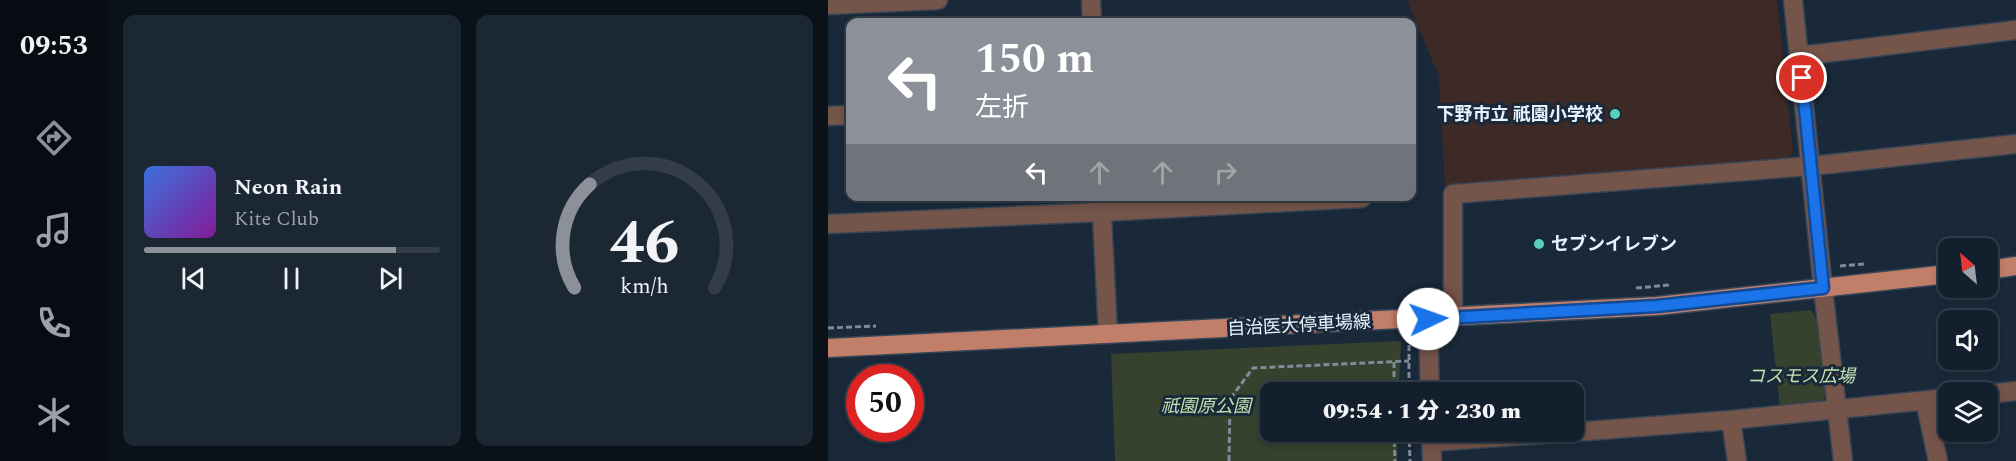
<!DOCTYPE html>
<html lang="ja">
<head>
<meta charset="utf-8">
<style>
	:root { --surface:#131f2c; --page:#1c2734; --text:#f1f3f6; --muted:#9da2a9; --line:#323d48; --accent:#8c9099 }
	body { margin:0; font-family:Spectral,"Noto Sans JP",serif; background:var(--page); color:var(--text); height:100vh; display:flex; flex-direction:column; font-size:22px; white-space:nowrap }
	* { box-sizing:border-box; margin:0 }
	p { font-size:20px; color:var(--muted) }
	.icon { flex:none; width:33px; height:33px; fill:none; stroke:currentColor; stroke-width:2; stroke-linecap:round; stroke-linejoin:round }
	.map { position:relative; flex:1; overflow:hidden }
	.panel { display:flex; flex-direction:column; gap:15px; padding:15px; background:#0a1118; width:720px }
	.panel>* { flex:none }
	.top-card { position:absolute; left:18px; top:18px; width:570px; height:183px; border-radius:12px; box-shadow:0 3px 9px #0003,0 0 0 2px var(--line); background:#8c9099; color:#fff; overflow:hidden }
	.needle { width:39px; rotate:332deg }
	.fabs { position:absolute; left:1110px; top:238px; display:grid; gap:12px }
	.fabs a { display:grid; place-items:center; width:60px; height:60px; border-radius:12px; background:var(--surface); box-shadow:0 3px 9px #0003,0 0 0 2px var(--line); font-size:30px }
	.speed { position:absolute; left:18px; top:364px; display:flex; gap:12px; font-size:30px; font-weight:700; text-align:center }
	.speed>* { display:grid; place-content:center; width:78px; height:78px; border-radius:50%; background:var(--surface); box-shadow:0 3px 9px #0003,0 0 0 2px var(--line); line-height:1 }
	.speed .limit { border:9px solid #d22; background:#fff; color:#111 }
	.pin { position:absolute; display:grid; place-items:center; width:51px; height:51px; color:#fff; margin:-26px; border:3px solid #fff; border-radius:50%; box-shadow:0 2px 6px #0007 }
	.me { position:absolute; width:66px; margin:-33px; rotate:87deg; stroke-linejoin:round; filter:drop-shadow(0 0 4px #0008) }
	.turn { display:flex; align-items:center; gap:21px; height:126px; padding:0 30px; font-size:27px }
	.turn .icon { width:78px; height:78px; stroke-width:2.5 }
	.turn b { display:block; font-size:42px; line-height:51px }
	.lanes { display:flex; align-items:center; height:57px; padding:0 30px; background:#0003; justify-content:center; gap:30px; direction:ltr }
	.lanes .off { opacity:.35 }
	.panel .tile { flex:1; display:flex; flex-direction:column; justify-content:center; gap:9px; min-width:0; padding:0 21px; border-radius:12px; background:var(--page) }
	.panel .dial { align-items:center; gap:0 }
	.dial svg { height:156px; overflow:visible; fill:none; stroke:var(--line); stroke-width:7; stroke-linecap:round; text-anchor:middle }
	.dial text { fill:var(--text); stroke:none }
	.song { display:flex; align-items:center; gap:18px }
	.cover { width:72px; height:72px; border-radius:9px; background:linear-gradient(135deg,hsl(220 70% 55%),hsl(290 70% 35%)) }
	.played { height:6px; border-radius:3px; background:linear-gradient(90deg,var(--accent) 85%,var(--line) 85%) }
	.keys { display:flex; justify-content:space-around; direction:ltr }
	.panel .tiles { flex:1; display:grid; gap:15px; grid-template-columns:repeat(2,1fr) }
	.trip { position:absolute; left:432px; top:382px; width:324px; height:60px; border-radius:12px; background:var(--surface); box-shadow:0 3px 9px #0003,0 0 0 2px var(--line); font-weight:800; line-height:60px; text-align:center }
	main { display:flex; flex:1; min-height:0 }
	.tab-bar { display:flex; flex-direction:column; width:108px; justify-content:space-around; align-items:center; background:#080c12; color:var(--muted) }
	.tab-bar .icon { width:42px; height:42px }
	.tab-bar .selected { color:var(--accent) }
	.tab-bar b { font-size:27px; color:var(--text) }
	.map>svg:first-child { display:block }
</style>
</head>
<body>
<main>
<nav class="tab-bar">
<b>09:53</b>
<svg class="icon selected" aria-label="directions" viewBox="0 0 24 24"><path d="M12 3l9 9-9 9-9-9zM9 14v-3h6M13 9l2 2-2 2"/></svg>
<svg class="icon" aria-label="music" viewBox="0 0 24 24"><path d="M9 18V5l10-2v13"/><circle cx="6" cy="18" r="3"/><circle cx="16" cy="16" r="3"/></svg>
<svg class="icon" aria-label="phone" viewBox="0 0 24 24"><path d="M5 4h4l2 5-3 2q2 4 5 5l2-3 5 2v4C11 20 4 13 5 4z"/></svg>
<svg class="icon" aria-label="climate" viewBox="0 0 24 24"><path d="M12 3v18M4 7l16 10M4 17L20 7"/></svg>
</nav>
<section class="panel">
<div class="tiles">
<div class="tile">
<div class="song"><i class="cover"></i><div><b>Neon Rain</b><p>Kite Club</p></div></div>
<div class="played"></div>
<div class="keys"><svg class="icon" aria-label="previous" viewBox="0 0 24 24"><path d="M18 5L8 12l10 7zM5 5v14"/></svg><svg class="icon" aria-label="pause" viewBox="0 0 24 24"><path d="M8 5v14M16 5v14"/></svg><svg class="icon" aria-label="next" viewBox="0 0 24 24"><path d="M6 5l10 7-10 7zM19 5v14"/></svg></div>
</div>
<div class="tile dial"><svg viewBox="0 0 100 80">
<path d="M14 69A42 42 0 1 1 86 69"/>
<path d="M14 69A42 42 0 0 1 22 16" stroke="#8c9099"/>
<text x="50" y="56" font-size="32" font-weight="700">46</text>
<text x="50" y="72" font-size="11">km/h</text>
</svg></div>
</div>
</section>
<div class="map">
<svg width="1188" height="461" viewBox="0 0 1188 461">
	<rect width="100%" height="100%" fill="#19293a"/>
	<path fill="#3d2a26" d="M 579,0 L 949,0 L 965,151 L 957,161 L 617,188 L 611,77 Z"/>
	<g fill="#36412e">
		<path d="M 983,310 L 990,321 L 999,394 L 992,404 L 952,408 L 942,314 Z"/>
		<path d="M 573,341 L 571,393 L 442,393 L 442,432 L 570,432 L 569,461 L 287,461 L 283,354 Z"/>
	</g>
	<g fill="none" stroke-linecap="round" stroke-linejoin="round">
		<g stroke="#364556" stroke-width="21">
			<g id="minor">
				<path d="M 263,0 L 264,22"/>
				<path d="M 965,0 L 995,288 L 1015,461"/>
				<path d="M 0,5 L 110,0"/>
				<path d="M 972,56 L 1188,30"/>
				<path d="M 0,116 L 22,115"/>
				<path d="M 273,196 L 280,334"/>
				<path d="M 0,224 L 274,212 L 534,198 L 536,196"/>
				<path d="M 625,318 L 625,194 L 983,166 L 1188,144"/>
				<path d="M 600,319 L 602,393"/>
				<path d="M 1160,394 L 1188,391"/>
				<path d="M 1097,401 L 1110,461"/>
				<path d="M 903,420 L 909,461"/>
				<path d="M 603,432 L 604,461"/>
				<path d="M 746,432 L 903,420 L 1120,398"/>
				<path d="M 603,442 L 743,432"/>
			</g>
		</g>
		<g stroke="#364556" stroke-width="21">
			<g id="major">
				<path d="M 1160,270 L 1188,266"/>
				<path d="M 0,348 L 829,306 L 1120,274"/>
			</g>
		</g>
		<g stroke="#7e8c9a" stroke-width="3" stroke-dasharray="6 3" stroke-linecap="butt">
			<path d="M 1012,266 L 1037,264"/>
			<path d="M 808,288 L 841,285"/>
			<path d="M 1131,289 L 1140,288"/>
			<path d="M 0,328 L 48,326"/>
			<path d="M 581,336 L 581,393"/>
			<path d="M 566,362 L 566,393"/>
			<path d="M 566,432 L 567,461"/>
			<path d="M 581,432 L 582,461"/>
			<path d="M 401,461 L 402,399 L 425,368 L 581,361"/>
		</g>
		<use href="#minor" stroke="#755449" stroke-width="18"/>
		<use href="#major" stroke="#c17e68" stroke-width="18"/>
	</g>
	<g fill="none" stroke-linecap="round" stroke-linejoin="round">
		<g stroke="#114b97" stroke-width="15">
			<path id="route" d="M 600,319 L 829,306 L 995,288 L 974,78"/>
		</g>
		<use href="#route" stroke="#1a73e8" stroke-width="10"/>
	</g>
	<g fill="#58cebf" stroke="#19293a" stroke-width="2">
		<circle cx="787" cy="114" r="6"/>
		<circle cx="711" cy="244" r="6"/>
	</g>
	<g text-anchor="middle" stroke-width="6" stroke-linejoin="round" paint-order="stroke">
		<g font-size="18" font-weight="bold" fill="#e8f3ff" stroke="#19293a" text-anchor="end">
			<text x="775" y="120">下野市立 祇園小学校</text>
			<text x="723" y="250" text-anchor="start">セブンイレブン</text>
		</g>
		<g font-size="18" fill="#e8f3ff" stroke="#19293a">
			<text transform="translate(471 325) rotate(-3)" y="6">自治医大停車場線</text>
		</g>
		<g font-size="18" font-style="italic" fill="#c3e1af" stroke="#19293a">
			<text x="973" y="382">コスモス広場</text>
			<text x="378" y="412">祇園原公園</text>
		</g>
	</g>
</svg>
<div class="fabs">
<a><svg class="needle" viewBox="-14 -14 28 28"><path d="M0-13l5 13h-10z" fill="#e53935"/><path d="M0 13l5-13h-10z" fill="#9da2a9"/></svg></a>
<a><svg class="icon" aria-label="sound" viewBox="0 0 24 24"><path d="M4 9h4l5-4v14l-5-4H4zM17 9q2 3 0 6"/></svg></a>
<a><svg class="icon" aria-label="layers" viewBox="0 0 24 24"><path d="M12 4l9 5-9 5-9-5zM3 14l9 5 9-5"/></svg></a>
</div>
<div class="speed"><div class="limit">50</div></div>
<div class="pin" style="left:974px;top:78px;background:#d93025"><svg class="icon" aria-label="arrive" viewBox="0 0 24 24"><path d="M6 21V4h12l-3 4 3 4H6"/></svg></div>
<svg class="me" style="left:600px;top:319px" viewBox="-20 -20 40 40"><circle r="19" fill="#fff"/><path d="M0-13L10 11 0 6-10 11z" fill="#1a73e8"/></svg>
<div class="trip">09:54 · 1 分 · 230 m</div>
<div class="top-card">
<div class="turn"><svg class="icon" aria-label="left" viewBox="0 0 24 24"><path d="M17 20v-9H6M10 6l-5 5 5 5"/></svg><div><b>150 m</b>左折</div></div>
<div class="lanes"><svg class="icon" aria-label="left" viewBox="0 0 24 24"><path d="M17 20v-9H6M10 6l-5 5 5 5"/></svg><svg class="icon off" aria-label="ahead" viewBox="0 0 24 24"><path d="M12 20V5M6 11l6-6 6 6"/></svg><svg class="icon off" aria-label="ahead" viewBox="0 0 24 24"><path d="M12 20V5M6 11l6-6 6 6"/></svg><svg class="icon off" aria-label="right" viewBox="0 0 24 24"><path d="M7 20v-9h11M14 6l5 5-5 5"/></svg></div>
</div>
</div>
</main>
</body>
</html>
